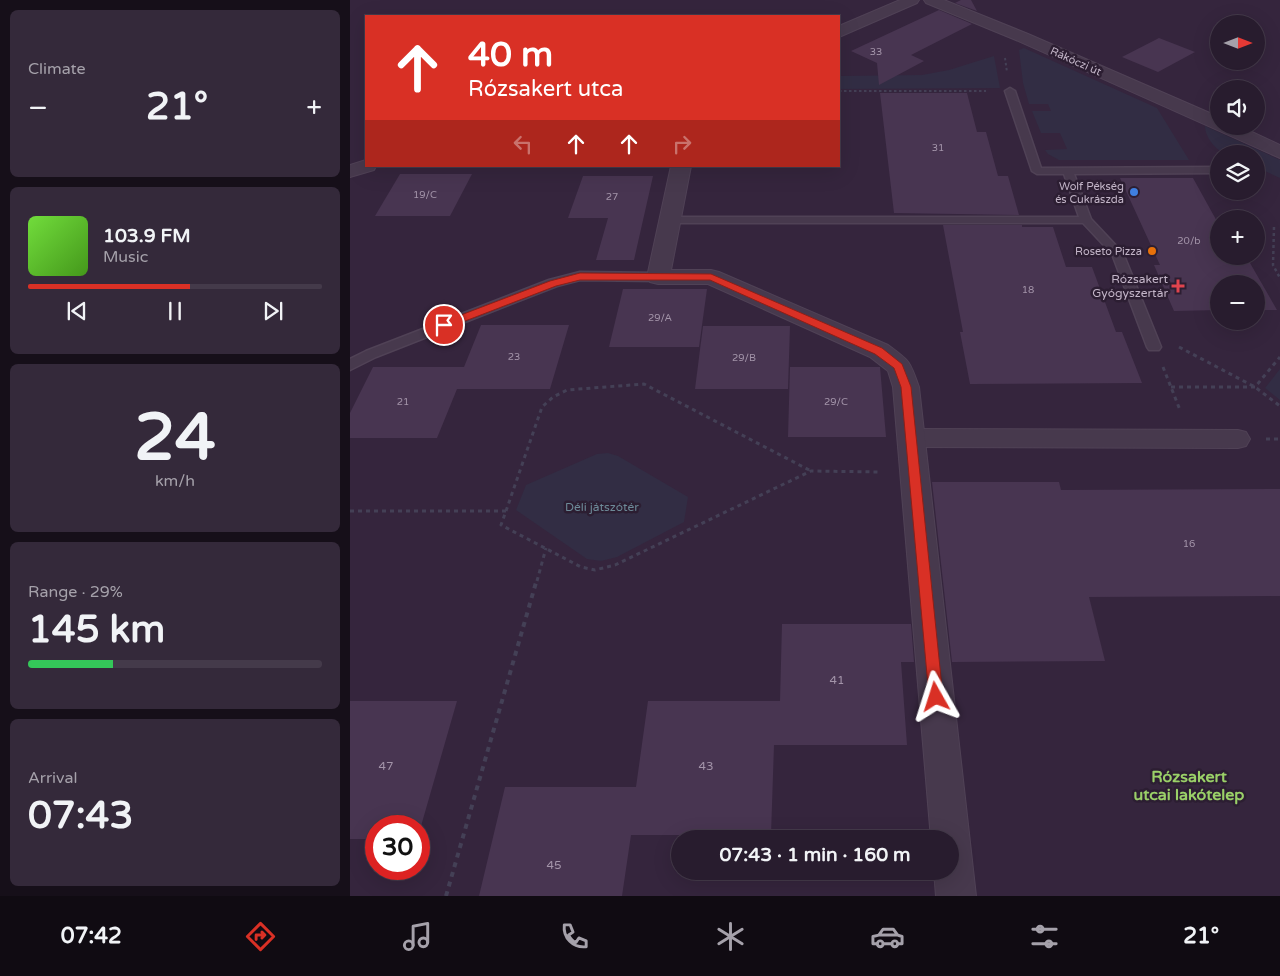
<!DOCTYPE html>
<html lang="en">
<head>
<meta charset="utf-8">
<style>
	:root { --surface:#281c2e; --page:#34293a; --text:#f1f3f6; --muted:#a5a1aa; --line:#443a4a; --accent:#d93025 }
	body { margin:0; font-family:"Varela Round",sans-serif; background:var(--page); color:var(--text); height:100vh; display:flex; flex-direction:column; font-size:19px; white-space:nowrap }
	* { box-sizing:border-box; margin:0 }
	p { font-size:16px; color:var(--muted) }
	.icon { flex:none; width:28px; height:28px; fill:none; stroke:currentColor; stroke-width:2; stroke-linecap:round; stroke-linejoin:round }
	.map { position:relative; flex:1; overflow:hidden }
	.drawer { display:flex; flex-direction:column; gap:10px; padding:10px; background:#160f19; width:350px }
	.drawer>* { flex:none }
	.guide { position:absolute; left:15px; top:15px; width:475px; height:152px; border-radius:0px; box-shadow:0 5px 20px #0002,0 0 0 1px var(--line); background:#d93025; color:#fff; overflow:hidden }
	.needle { width:32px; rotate:90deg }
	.controls { position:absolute; left:860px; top:15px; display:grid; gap:10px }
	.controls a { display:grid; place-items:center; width:55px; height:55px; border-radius:50%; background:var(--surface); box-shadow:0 5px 20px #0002,0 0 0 1px var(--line); font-size:25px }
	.speed { position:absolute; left:15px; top:815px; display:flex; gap:10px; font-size:25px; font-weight:700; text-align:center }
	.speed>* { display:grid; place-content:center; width:65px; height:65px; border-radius:50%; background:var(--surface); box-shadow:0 5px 20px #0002,0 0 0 1px var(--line); line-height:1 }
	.speed .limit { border:8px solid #d22; background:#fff; color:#111 }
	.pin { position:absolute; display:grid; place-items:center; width:42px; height:42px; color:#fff; margin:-21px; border:2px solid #fff; border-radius:50%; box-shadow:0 1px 5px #0007 }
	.me { position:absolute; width:55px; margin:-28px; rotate:354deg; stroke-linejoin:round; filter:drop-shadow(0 0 4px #0008) }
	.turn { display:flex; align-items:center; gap:18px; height:105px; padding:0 20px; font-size:22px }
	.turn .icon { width:65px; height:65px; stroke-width:2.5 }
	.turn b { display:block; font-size:35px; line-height:42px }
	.lanes { display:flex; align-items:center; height:48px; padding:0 20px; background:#0003; justify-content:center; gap:25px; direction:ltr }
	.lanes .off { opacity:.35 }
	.big { font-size:38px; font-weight:800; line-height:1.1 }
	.drawer .widget { flex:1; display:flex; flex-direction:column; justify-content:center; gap:8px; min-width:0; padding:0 18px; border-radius:8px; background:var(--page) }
	.drawer .dial { align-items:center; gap:0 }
	.dial b { font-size:65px; line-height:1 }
	.song { display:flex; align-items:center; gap:15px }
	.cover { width:60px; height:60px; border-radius:8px; background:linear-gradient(135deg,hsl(100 70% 55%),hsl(100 70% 35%)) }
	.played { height:5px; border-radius:2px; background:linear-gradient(90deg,var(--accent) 55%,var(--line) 55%) }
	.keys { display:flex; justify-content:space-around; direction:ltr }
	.heat { display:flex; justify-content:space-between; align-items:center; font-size:28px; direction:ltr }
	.charge { height:8px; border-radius:4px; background:linear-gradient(90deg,#34c759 29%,var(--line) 0) }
	.trip { position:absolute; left:321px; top:830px; width:288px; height:50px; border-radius:25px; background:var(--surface); box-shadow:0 5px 20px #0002,0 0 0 1px var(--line); font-weight:800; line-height:50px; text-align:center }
	.menu { display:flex; height:80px; justify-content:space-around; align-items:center; background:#100b12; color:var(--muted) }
	.menu .icon { width:35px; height:35px }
	.menu .on { color:var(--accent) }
	.menu b { font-size:22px; color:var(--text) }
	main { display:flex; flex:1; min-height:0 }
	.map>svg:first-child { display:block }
</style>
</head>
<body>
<main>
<section class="drawer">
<div class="widget"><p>Climate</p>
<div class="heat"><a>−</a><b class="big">21°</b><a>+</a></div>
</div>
<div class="widget">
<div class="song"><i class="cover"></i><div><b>103.9 FM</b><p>Music</p></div></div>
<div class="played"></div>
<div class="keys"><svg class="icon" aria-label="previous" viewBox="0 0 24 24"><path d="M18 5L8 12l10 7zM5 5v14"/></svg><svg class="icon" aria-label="pause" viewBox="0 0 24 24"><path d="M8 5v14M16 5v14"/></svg><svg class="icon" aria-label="next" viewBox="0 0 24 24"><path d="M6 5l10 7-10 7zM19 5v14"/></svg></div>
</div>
<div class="widget dial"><b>24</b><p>km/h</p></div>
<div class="widget"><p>Range · 29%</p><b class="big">145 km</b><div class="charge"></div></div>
<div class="widget"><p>Arrival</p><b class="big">07:43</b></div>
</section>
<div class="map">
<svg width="930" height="896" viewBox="0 0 930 896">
	<rect width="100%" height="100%" fill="#35253d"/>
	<g fill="#322d44">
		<path d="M 674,48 L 807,108 L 839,160 L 709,160 L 698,154 L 695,150 L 717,149 L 710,133 L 691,133 L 682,111 L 701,111 L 698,104 L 679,104 L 673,83 L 669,50 Z"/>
		<path d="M 644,56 L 650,88 L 489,89 L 489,76 L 572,75 L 599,70 Z"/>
		<path d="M 855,126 L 930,160 L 930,178 L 906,167 L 906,154 C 897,154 886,156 877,154 C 866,151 855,137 855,126 Z"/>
		<path d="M 930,369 L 930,400 L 915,388 Z"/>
		<path d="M 258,453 L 268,456 L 338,497 L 334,522 L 267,557 L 251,561 L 237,559 L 166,510 L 176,485 L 247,454 Z"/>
	</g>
	<g fill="#483551">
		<path d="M 611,0 L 621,0 L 627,11 L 605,3 Z"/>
		<path d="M 589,10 L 622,24 L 561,55 L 574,61 L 529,85 L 527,63 L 501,51 Z"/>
		<path d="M 809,38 L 845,52 L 808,72 L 772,57 Z"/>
		<path d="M 530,93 L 617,93 L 627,132 L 636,132 L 648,176 L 658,176 L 669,215 L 544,213 Z"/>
		<path d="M 50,174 L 122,174 L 100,216 L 25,216 Z"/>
		<path d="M 233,176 L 303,176 L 284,260 L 246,260 L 258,218 L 218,218 Z"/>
		<path d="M 770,178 L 843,178 L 869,225 L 869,256 L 896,256 L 927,310 L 906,310 L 906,284 L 869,284 L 869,310 L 824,311 L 804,265 L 810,265 Z"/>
		<path d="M 593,225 L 672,225 L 672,227 L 703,227 L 716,267 L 742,267 L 766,332 L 772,332 L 792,383 L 620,384 L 610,332 L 613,332 Z"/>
		<path d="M 273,289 L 357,289 L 349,347 L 259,347 Z"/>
		<path d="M 131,325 L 219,325 L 200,389 L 107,389 L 87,438 L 0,438 L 0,413 L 23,367 L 114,367 Z"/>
		<path d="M 353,326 L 440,326 L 438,389 L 345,389 Z"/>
		<path d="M 440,367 L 530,367 L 536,437 L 438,437 Z"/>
		<path d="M 582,482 L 709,482 L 711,490 L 930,489 L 930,596 L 739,597 L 755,661 L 602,662 Z"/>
		<path d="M 432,624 L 561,624 L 564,662 L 551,662 L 557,745 L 424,745 L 421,835 L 281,835 L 272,896 L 129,896 L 155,787 L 286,787 L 298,701 L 430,701 Z"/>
		<path d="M 0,701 L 107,701 L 69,833 L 69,826 L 26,826 L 26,839 L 0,839 Z"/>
	</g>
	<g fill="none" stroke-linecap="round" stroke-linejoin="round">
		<g stroke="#504256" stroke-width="3">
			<g id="service">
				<path d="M 660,88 L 665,91 L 691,168 L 869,167 L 869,173 L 724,174 L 741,219 L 773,253 L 811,347 L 809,350 L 799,350 L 797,347 L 762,254 L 733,223 L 320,223 L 314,220 L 320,217 L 729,217 L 714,174 L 687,174 L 682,171 L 655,91 Z"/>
				<path d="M 230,272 L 308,273 L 314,277 L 308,281 L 230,280 L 207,286 L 26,357 L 0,370 L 0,359 L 16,351 L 199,280 Z"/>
			</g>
		</g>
		<g stroke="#504256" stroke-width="2">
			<path id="pedestrian" d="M 560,429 L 888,430 L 896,432 L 900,439 L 896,446 L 888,448 L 560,447 L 552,445 L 548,438 L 552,431 Z"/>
		</g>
		<g stroke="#504256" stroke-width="2">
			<g id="minor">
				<path d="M 574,0 L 594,0 L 678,34 L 869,117 L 869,126 L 889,126 L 930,145 L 930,158 L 666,40 L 576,3 Z"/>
				<path d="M 321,166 L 341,166 L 321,270 L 361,270 L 369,272 L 538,345 C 560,361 560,361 569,387 L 626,896 L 586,896 L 584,871 L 600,871 L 600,839 L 581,839 L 543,387 L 538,371 L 520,357 L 358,284 L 308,284 L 300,282 L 297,277 Z"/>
			</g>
		</g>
		<g stroke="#504256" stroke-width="2">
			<g id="tertiary">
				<path d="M 550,0 L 569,0 L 567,3 L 489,37 L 489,26 Z"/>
				<path d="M 16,160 L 16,166 L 26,166 L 24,170 L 0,177 L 0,165 Z"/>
			</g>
		</g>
		<g stroke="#444056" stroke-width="2" stroke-dasharray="2.5 2.5" stroke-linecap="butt">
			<path d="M 655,58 L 657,72"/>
			<path d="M 489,91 L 636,91"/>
		</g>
		<path stroke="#444056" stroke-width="2.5" stroke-dasharray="3 3" stroke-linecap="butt" d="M 924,227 L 923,265 L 930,278"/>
		<g stroke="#444056" stroke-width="3" stroke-dasharray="4 4" stroke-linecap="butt">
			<path d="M 829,347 L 905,387 L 930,406"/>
			<path d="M 813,367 L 830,410"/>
			<path d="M 821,387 L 905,387 L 930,357"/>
			<path d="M 916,439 L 930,439"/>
			<path d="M 0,511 L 156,511 L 151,525 L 231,567 L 245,570 L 265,565 L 461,471 L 529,472"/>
			<path d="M 156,511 L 192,407 L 203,397 L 217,390 L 294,384 L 461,471"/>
			<path d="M 187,581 L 196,548"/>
		</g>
		<path stroke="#444056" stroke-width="4" stroke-dasharray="5 5" stroke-linecap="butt" d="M 96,896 L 187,579"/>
		<use href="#service" fill="#47394d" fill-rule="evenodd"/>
		<use href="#pedestrian" fill="#47394d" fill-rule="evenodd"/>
		<use href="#minor" fill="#47394d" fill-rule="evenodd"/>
		<use href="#tertiary" fill="#47394d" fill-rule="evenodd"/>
	</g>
	<path fill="#d93025" stroke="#8d1f18" d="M 230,273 L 361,274 L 532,348 L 552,364 L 561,387 L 593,697 L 591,702 L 586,704 L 581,702 L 579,697 L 551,387 L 544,368 L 525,354 L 360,280 L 230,280 L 206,286 L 97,328 L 94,329 L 89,325 L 90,323 L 200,281 Z"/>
	<circle fill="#3f7fe0" stroke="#2c1e32" stroke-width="2" cx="784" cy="192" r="5"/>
	<circle fill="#e8710a" stroke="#2c1e32" stroke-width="2" cx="802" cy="251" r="5"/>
	<path fill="#e0444e" stroke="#2c1e32" stroke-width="2" d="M825.5 278.5h5v5h5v5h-5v5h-5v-5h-5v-5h5z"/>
	<g text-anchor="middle" stroke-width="5" stroke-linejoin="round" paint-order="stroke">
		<g font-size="10" fill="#a394a9">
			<text x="526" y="55">33</text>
			<text x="588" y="151">31</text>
			<text x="75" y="198">19/C</text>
			<text x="262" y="200">27</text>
			<text x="839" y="244">20/b</text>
			<text x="678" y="293">18</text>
			<text x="310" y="321">29/A</text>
			<text x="164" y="360">23</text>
			<text x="394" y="361">29/B</text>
			<text x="53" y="405">21</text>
			<text x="486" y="405">29/C</text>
			<text x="839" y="547">16</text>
		</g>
		<g font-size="11" fill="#c3b5c8" stroke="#2c1e32">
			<text transform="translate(726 61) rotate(24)" y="4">Rákóczi út</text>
		</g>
		<g font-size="11" fill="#c3b5c8" stroke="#2c1e32" text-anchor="end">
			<text x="774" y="190">Wolf Pékség<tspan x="774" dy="13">és Cukrászda</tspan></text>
			<text x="792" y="255">Roseto Pizza</text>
		</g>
		<g font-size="12" fill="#c3b5c8" stroke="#2c1e32" text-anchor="end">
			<text x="818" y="283">Rózsakert<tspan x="818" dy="14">Gyógyszertár</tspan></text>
		</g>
		<g font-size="12" fill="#6d8a98" stroke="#2c1e32">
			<text x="252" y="511">Déli játszótér</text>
		</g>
		<g font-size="12" fill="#a394a9">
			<text x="487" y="684">41</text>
			<text x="36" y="770">47</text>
			<text x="356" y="770">43</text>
			<text x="204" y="869">45</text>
		</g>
		<g font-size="16" font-weight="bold" fill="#9ad068" stroke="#2c1e32">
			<text x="839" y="782">Rózsakert<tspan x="839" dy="18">utcai lakótelep</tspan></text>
		</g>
	</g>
</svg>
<div class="controls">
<a><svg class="needle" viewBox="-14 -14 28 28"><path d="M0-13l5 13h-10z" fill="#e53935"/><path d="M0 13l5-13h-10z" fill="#a5a1aa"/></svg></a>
<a><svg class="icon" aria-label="sound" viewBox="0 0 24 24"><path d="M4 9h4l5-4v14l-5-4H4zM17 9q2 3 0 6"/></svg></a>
<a><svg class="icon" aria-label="layers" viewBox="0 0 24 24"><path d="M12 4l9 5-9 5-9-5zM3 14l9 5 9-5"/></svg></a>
<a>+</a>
<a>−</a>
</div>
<div class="speed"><div class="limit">30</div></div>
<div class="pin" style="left:94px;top:325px;background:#d93025"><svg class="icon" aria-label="arrive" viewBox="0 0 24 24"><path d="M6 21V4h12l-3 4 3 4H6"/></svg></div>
<svg class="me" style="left:586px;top:697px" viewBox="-20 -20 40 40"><path d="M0-17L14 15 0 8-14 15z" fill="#d93025" stroke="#fff" stroke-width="4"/></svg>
<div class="trip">07:43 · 1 min · 160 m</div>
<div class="guide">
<div class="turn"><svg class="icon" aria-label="ahead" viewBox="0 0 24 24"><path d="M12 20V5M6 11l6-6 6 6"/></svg><div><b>40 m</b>Rózsakert utca</div></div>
<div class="lanes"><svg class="icon off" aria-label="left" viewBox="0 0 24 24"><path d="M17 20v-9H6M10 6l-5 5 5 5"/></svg><svg class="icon" aria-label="ahead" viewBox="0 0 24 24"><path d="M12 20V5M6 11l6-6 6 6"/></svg><svg class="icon" aria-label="ahead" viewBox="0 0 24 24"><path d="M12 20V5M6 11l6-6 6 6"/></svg><svg class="icon off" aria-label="right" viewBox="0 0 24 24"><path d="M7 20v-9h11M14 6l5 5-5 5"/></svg></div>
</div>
</div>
</main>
<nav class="menu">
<b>07:42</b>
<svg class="icon on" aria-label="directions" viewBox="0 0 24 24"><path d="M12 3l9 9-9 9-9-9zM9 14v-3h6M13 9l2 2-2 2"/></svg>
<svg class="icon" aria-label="music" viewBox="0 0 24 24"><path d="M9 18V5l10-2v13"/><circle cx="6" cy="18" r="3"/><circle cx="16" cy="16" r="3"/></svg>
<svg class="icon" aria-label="phone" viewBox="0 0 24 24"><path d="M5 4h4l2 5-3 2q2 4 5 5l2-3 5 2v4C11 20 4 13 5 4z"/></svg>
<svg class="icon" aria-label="climate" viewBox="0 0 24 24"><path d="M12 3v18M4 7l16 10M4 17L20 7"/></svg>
<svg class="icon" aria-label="car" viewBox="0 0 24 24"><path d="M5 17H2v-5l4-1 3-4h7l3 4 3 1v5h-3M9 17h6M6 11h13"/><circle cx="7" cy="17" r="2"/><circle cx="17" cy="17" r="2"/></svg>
<svg class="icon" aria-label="filters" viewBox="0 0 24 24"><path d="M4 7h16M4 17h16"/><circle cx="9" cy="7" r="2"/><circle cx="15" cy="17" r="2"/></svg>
<b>21°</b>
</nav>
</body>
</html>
